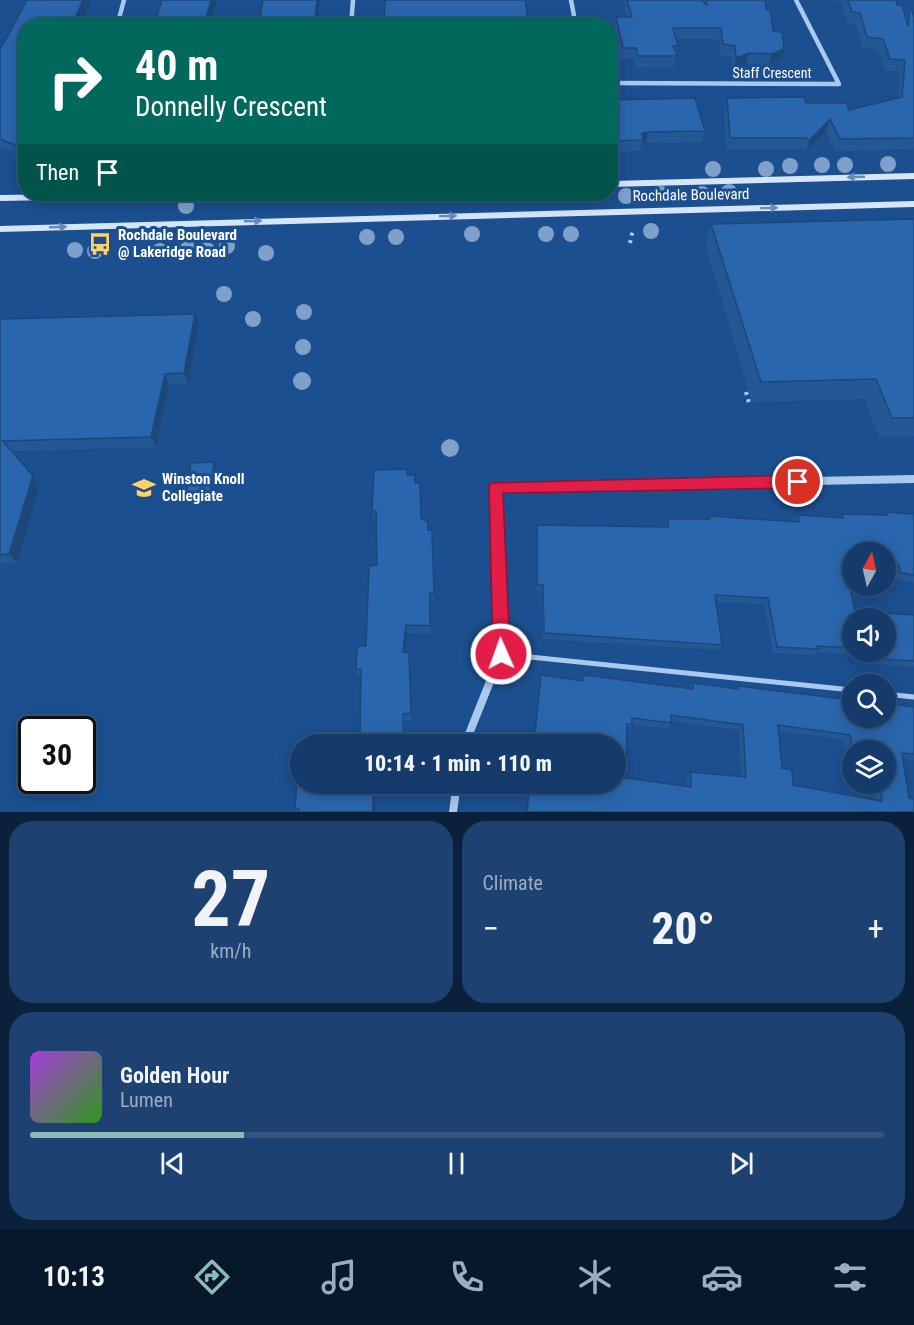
<!DOCTYPE html>
<html lang="en">
<head>
<meta charset="utf-8">
<style>
	:root { --surface:#143b6b; --page:#1d4271; --text:#f1f3f6; --muted:#9dadc1; --line:#33557e; --accent:#8bbbb9 }
	body { margin:0; font-family:"Roboto Condensed",sans-serif; background:var(--page); color:var(--text); height:100vh; display:flex; flex-direction:column; font-size:22px; white-space:nowrap }
	* { box-sizing:border-box; margin:0 }
	p { font-size:20px; color:var(--muted) }
	.icon { flex:none; width:33px; height:33px; fill:none; stroke:currentColor; stroke-width:2; stroke-linecap:round; stroke-linejoin:round }
	.map { position:relative; height:812px; overflow:hidden }
	.panel { display:flex; flex-direction:column; gap:9px; padding:9px; background:#0b203b; flex:1 }
	.panel>* { flex:none }
	.hud { position:absolute; left:18px; top:18px; width:600px; height:183px; border-radius:24px; box-shadow:0 3px 15px #0003,0 0 0 2px var(--line); background:#00695c; color:#fff; overflow:hidden }
	.needle { width:39px; rotate:8deg }
	.controls { position:absolute; left:842px; top:542px; display:grid; gap:12px }
	.controls a { display:grid; place-items:center; width:54px; height:54px; border-radius:50%; background:var(--surface); box-shadow:0 3px 15px #0003,0 0 0 2px var(--line); font-size:30px }
	.speed { position:absolute; left:18px; top:716px; display:flex; gap:12px; font-size:30px; font-weight:700; text-align:center }
	.speed>* { display:grid; place-content:center; width:78px; height:78px; border-radius:50%; background:var(--surface); box-shadow:0 3px 15px #0003,0 0 0 2px var(--line); line-height:1 }
	.speed .limit { border:3px solid #111; border-radius:9px; background:#fff; color:#111 }
	.pin { position:absolute; display:grid; place-items:center; width:51px; height:51px; color:#fff; margin:-26px; border:3px solid #fff; border-radius:50%; box-shadow:0 2px 6px #0007 }
	.me { position:absolute; width:66px; margin:-33px; rotate:358deg; stroke-linejoin:round; filter:drop-shadow(0 0 4px #0008) }
	.turn { display:flex; align-items:center; gap:21px; height:126px; padding:0 18px; font-size:27px }
	.turn .icon { width:78px; height:78px; stroke-width:2.5 }
	.turn b { display:block; font-size:42px; line-height:51px }
	.then { display:flex; align-items:center; height:57px; padding:0 18px; background:#0003; gap:12px; font-size:22px }
	.big { font-size:45px; font-weight:800; line-height:1.1 }
	.panel .widget { flex:1; display:flex; flex-direction:column; justify-content:center; gap:9px; min-width:0; padding:0 21px; border-radius:24px; background:var(--page) }
	.panel .dial { align-items:center; gap:0 }
	.dial b { font-size:78px; line-height:1 }
	.song { display:flex; align-items:center; gap:18px }
	.cover { width:72px; height:72px; border-radius:9px; background:linear-gradient(135deg,hsl(280 70% 55%),hsl(110 70% 35%)) }
	.played { height:6px; border-radius:3px; background:linear-gradient(90deg,var(--accent) 25%,var(--line) 25%) }
	.keys { display:flex; justify-content:space-around; direction:ltr }
	.heat { display:flex; justify-content:space-between; align-items:center; font-size:33px; direction:ltr }
	.panel .tiles { flex:1; display:grid; gap:9px; grid-template-columns:1fr 1fr }
	.widget:last-child { grid-column:span 2 }
	.trip { position:absolute; left:290px; top:734px; width:336px; height:60px; border-radius:30px; background:var(--surface); box-shadow:0 3px 15px #0003,0 0 0 2px var(--line); font-weight:800; line-height:60px; text-align:center }
	.menu { display:flex; height:96px; justify-content:space-around; align-items:center; background:#08182b; color:var(--muted) }
	.menu .icon { width:42px; height:42px }
	.menu .selected { color:var(--accent) }
	.menu b { font-size:27px; color:var(--text) }
	.map>svg:first-child { display:block }
</style>
</head>
<body>
<div class="map">
<svg width="914" height="812" viewBox="0 0 914 812">
	<rect width="100%" height="100%" fill="#1b4f8f"/>
	<g fill="none" stroke-linecap="round" stroke-linejoin="round">
		<g stroke="#a9c9ee" stroke-width="4" stroke-dasharray="3 4.5" stroke-linecap="butt">
			<path d="M 630,243 L 633,229"/>
			<path d="M 746,392 L 749,403"/>
		</g>
		<g stroke="#a9c9ee" stroke-width="5">
			<path d="M 501,654 L 852,690"/>
			<path d="M 885,694 L 914,697"/>
		</g>
		<g stroke="#a9c9ee" stroke-width="4.5">
			<path d="M 571,0 L 576,26"/>
			<path d="M 117,26 L 124,0"/>
			<path d="M 351,26 L 353,0"/>
			<path d="M 610,83 L 839,84 L 796,0"/>
		</g>
		<g stroke="#a9c9ee" stroke-width="8">
			<path d="M 465,744 L 501,654 L 496,487 L 914,479"/>
			<path d="M 453,812 L 457,783"/>
		</g>
		<g fill="#d6e6fa" fill-rule="evenodd">
			<path d="M 914,173 L 914,179 L 610,187 L 610,181 Z"/>
			<path d="M 72,194 L 232,194 L 227,197 L 0,201 L 0,195 Z"/>
			<path d="M 914,201 L 914,207 L 0,232 L 0,226 Z"/>
		</g>
	</g>
	<g fill="#7ea0ca">
		<circle cx="888" cy="164" r="8"/>
		<circle cx="822" cy="165" r="8"/>
		<circle cx="845" cy="165" r="8"/>
		<circle cx="790" cy="166" r="8"/>
		<circle cx="713" cy="169" r="8"/>
		<circle cx="766" cy="169" r="8"/>
		<circle cx="729" cy="192" r="8"/>
		<circle cx="661" cy="194" r="8"/>
		<circle cx="702" cy="194" r="8"/>
		<circle cx="626" cy="196" r="8"/>
		<circle cx="186" cy="206" r="8"/>
		<circle cx="651" cy="231" r="8"/>
		<circle cx="472" cy="234" r="8"/>
		<circle cx="546" cy="234" r="8"/>
		<circle cx="571" cy="234" r="8"/>
		<circle cx="367" cy="237" r="8"/>
		<circle cx="396" cy="237" r="8"/>
		<circle cx="227" cy="246" r="8"/>
		<circle cx="188" cy="249" r="8"/>
		<circle cx="75" cy="250" r="8"/>
		<circle cx="207" cy="250" r="8"/>
		<circle cx="95" cy="251" r="8"/>
		<circle cx="160" cy="251" r="8"/>
		<circle cx="266" cy="253" r="8"/>
		<circle cx="224" cy="294" r="8"/>
		<circle cx="304" cy="312" r="8"/>
		<circle cx="253" cy="319" r="8"/>
		<circle cx="303" cy="347" r="8"/>
		<circle cx="302" cy="381" r="9"/>
		<circle cx="450" cy="448" r="9"/>
	</g>
	<g fill="#245895" fill-rule="evenodd">
		<path d="M 27,0 L 91,0 L 81,26 L 26,26 L 26,158 L 0,148 L 0,50 Z"/>
		<path d="M 623,0 L 701,0 L 703,2 L 703,0 L 765,0 L 766,9 L 781,60 L 768,65 L 746,64 L 733,69 L 732,57 L 720,55 L 719,39 L 676,39 L 678,46 L 674,67 L 636,68 L 634,59 L 621,59 L 614,28 L 616,17 L 627,17 Z"/>
		<path d="M 836,0 L 896,0 L 897,5 L 906,17 L 910,5 L 914,17 L 914,148 L 911,149 L 835,151 L 826,131 L 806,151 L 801,149 L 726,149 L 724,109 L 727,98 L 806,103 L 849,110 L 898,98 L 900,71 L 885,70 L 878,50 L 863,48 L 856,24 L 848,23 L 841,2 L 836,2 Z"/>
		<path d="M 610,100 L 705,131 L 702,142 L 646,143 L 642,144 L 640,151 L 610,152 Z"/>
		<path d="M 914,219 L 914,436 L 879,437 L 864,399 L 752,402 L 705,244 L 711,224 Z"/>
		<path d="M 0,319 L 199,325 L 188,384 L 169,384 L 156,447 L 12,451 L 33,476 L 40,485 L 17,563 L 0,564 Z"/>
		<path d="M 216,467 L 212,498 L 189,499 L 186,495 Z"/>
		<path d="M 408,475 L 415,483 L 422,518 L 428,530 L 432,530 L 434,601 L 430,601 L 431,634 L 407,633 L 405,652 L 410,661 L 412,720 L 404,721 L 404,740 L 362,743 L 360,736 L 361,677 L 358,677 L 356,670 L 366,646 L 377,565 L 377,520 L 374,520 L 372,511 Z"/>
		<path d="M 886,512 L 914,514 L 914,582 L 895,580 L 893,570 L 885,570 L 885,552 L 852,552 L 852,567 L 845,567 L 855,611 L 914,615 L 914,667 L 876,664 L 874,656 L 816,652 L 813,655 L 773,653 L 764,604 L 716,602 L 722,645 L 718,650 L 542,639 L 542,592 L 536,591 L 536,532 L 537,525 L 665,527 L 668,519 L 708,519 L 710,516 L 794,521 L 798,515 L 840,517 L 842,514 L 884,515 ZM 852,618 L 885,651 L 852,651 Z"/>
		<path d="M 541,675 L 582,681 L 584,675 L 689,688 L 693,683 L 736,689 L 738,686 L 914,707 L 914,760 L 903,759 L 909,798 L 914,812 L 527,812 L 530,783 L 615,783 L 615,744 L 534,744 ZM 671,721 L 739,730 L 741,777 L 691,772 L 687,777 L 687,787 L 626,778 L 627,729 L 629,730 L 632,724 L 668,729 L 671,723 ZM 779,731 L 844,740 L 846,751 L 852,752 L 852,750 L 885,750 L 885,783 L 872,783 L 874,799 L 793,785 L 782,768 Z"/>
		<path d="M 300,783 L 379,783 L 378,792 L 375,792 L 375,812 L 297,812 L 295,809 Z"/>
	</g>
	<g fill="#1d4779">
		<path d="M 83,0 L 91,0 L 81,26 L 72,26 Z"/>
		<path d="M 211,0 L 217,0 L 210,26 L 204,26 Z"/>
		<path d="M 317,0 L 320,0 L 317,26 L 314,26 Z"/>
		<path d="M 784,49 L 781,60 L 768,65 L 772,54 Z"/>
		<path d="M 749,53 L 746,64 L 733,69 L 736,58 Z"/>
		<path d="M 830,119 L 826,131 L 806,151 L 810,140 Z"/>
		<path d="M 648,132 L 646,143 L 642,144 L 643,140 L 642,133 Z"/>
		<path d="M 195,314 L 199,325 L 188,384 L 184,373 Z"/>
		<path d="M 165,374 L 169,384 L 156,447 L 151,437 Z"/>
		<path d="M 214,462 L 216,467 L 212,498 L 210,494 Z"/>
		<path d="M 33,476 L 40,485 L 17,563 L 9,554 Z"/>
		<path d="M 406,625 L 407,633 L 404,660 L 403,652 Z"/>
		<path d="M 409,653 L 410,661 L 412,720 L 411,713 Z"/>
		<path d="M 377,783 L 379,783 L 378,792 L 376,786 Z"/>
		<path d="M 373,786 L 375,792 L 375,812 L 373,812 Z"/>
	</g>
	<g fill="#2a66ad" stroke="#1d4779" stroke-width="1.5" fill-rule="evenodd">
		<path d="M 27,0 L 83,0 L 72,26 L 26,26 L 26,149 L 0,139 L 0,50 Z"/>
		<path d="M 162,0 L 211,0 L 204,26 L 154,26 Z"/>
		<path d="M 263,0 L 317,0 L 314,26 L 259,26 Z"/>
		<path d="M 385,0 L 525,0 L 528,19 L 541,19 L 542,26 L 384,26 Z"/>
		<path d="M 627,0 L 701,0 L 707,5 L 706,0 L 765,0 L 766,9 L 770,9 L 773,31 L 782,32 L 784,49 L 772,54 L 749,53 L 736,58 L 735,46 L 723,44 L 721,28 L 673,28 L 678,46 L 673,46 L 677,56 L 638,56 L 636,48 L 623,48 L 616,17 L 632,17 Z"/>
		<path d="M 848,0 L 896,0 L 897,5 L 902,5 L 908,26 L 910,5 L 914,17 L 914,138 L 840,139 L 830,119 L 810,140 L 805,138 L 730,138 L 727,98 L 804,97 L 806,103 L 847,103 L 849,110 L 902,97 L 905,60 L 890,59 L 883,39 L 867,37 L 860,13 L 852,12 Z"/>
		<path d="M 695,98 L 705,131 L 648,132 L 642,133 L 643,140 L 610,141 L 610,100 Z"/>
		<path d="M 914,219 L 914,418 L 892,418 L 876,379 L 761,382 L 711,224 Z"/>
		<path d="M 195,314 L 184,373 L 165,374 L 151,437 L 3,441 L 33,476 L 9,554 L 0,555 L 0,319 Z"/>
		<path d="M 214,462 L 210,494 L 186,495 L 191,463 Z"/>
		<path d="M 407,469 L 407,475 L 415,475 L 415,483 L 420,483 L 421,518 L 428,522 L 428,530 L 432,530 L 434,593 L 430,593 L 430,626 L 406,625 L 403,652 L 409,653 L 411,713 L 403,714 L 403,734 L 360,736 L 361,669 L 356,670 L 357,646 L 366,646 L 369,566 L 377,565 L 376,511 L 372,511 L 374,470 Z"/>
		<path d="M 886,512 L 914,514 L 914,575 L 901,573 L 898,564 L 885,563 L 885,552 L 852,552 L 852,560 L 844,559 L 855,611 L 914,615 L 914,661 L 882,659 L 880,651 L 885,651 L 885,618 L 852,618 L 852,648 L 817,646 L 818,649 L 777,647 L 768,598 L 715,595 L 722,645 L 544,633 L 543,585 L 537,585 L 537,525 L 668,527 L 668,519 L 710,519 L 710,516 L 799,522 L 798,515 L 843,518 L 842,514 L 887,515 Z"/>
		<path d="M 541,675 L 583,681 L 584,675 L 693,689 L 693,683 L 738,689 L 738,686 L 852,700 L 852,717 L 885,717 L 885,703 L 914,707 L 914,754 L 902,753 L 909,798 L 914,799 L 914,812 L 527,812 L 530,783 L 615,783 L 615,744 L 534,744 ZM 671,715 L 743,725 L 746,777 L 691,772 L 691,787 L 626,778 L 627,724 L 632,724 L 632,718 L 671,723 ZM 778,725 L 850,735 L 852,746 L 875,749 L 875,750 L 885,750 L 885,783 L 880,783 L 882,801 L 793,785 L 792,770 L 782,768 Z"/>
		<path d="M 297,781 L 300,781 L 300,783 L 377,783 L 376,786 L 373,786 L 373,812 L 299,812 L 299,809 L 295,809 Z"/>
	</g>
	<defs><path id="oneway-solid" d="M-6-.8H1V-3.2L6.5 0L1 3.2V.8H-6Z" transform="scale(1.5)"/></defs>
	<g fill="#668bba">
		<use href="#oneway-solid" transform="translate(856 177) rotate(178)"/>
		<use href="#oneway-solid" transform="translate(769 208) rotate(-1)"/>
		<use href="#oneway-solid" transform="translate(448 216) rotate(-1)"/>
		<use href="#oneway-solid" transform="translate(253 221) rotate(-2)"/>
		<use href="#oneway-solid" transform="translate(58 227) rotate(-2)"/>
	</g>
	<path fill="#e11d48" stroke="#92132f" stroke-width="1.5" d="M 798,475 L 805,482 L 798,488 L 503,493 L 510,654 L 507,660 L 501,662 L 495,660 L 493,654 L 489,487 L 491,483 Z"/>
	<defs>
		<g id="bus-bare" transform="scale(1.8)"><path d="M-5-6H5V4H4V6H2V4H-2V6H-4V4H-5ZM-3.5-4V0h7V-4ZM-3.5 1.2v1.5H-2V1.2ZM2 1.2v1.5H3.5V1.2Z" fill="#ffd166" stroke="#1b4f8f" stroke-width="2.5" paint-order="stroke"/></g>
		<g id="school-bare" transform="scale(1.8)"><path d="M0-5L7-2L0 1L-7-2ZM-4 1L0 2.5L4 1V4Q0 6-4 4Z" fill="#ffd166" stroke="#1b4f8f" stroke-width="2.5" paint-order="stroke"/></g>
	</defs>
	<g fill-rule="evenodd">
		<use href="#bus-bare" x="100" y="244"/>
		<use href="#school-bare" x="144" y="488"/>
	</g>
	<g text-anchor="middle" stroke-width="6" stroke-linejoin="round" paint-order="stroke">
		<g font-size="14" fill="#fff" stroke="#1b4f8f">
			<text x="772" y="78">Staff Crescent</text>
		</g>
		<g font-size="15" fill="#fff" stroke="#1b4f8f">
			<text transform="translate(691 195) rotate(-1)" y="5">Rochdale Boulevard</text>
		</g>
		<g font-size="15" font-weight="bold" fill="#fff" stroke="#1b4f8f" text-anchor="start">
			<text x="118" y="240">Rochdale Boulevard<tspan x="118" dy="17">@ Lakeridge Road</tspan></text>
			<text x="162" y="484">Winston Knoll<tspan x="162" dy="17">Collegiate</tspan></text>
		</g>
	</g>
</svg>
<div class="controls">
<a><svg class="needle" viewBox="-14 -14 28 28"><path d="M0-13l5 13h-10z" fill="#e53935"/><path d="M0 13l5-13h-10z" fill="#9dadc1"/></svg></a>
<a><svg class="icon" aria-label="sound" viewBox="0 0 24 24"><path d="M4 9h4l5-4v14l-5-4H4zM17 9q2 3 0 6"/></svg></a>
<a><svg class="icon" aria-label="search" viewBox="0 0 24 24"><circle cx="10" cy="10" r="6"/><path d="M15 15l6 6"/></svg></a>
<a><svg class="icon" aria-label="layers" viewBox="0 0 24 24"><path d="M12 4l9 5-9 5-9-5zM3 14l9 5 9-5"/></svg></a>
</div>
<div class="speed"><div class="limit">30</div></div>
<div class="pin" style="left:798px;top:482px;background:#d93025"><svg class="icon" aria-label="arrive" viewBox="0 0 24 24"><path d="M6 21V4h12l-3 4 3 4H6"/></svg></div>
<svg class="me" style="left:501px;top:654px" viewBox="-20 -20 40 40"><circle r="17" fill="#e11d48" stroke="#fff" stroke-width="3"/><path d="M0-11L8 9 0 5-8 9z" fill="#fff"/></svg>
<div class="trip">10:14 · 1 min · 110 m</div>
<div class="hud">
<div class="turn"><svg class="icon" aria-label="right" viewBox="0 0 24 24"><path d="M7 20v-9h11M14 6l5 5-5 5"/></svg><div><b>40 m</b>Donnelly Crescent</div></div>
<div class="then">Then<svg class="icon" aria-label="arrive" viewBox="0 0 24 24"><path d="M6 21V4h12l-3 4 3 4H6"/></svg></div>
</div>
</div>
<section class="panel">
<div class="tiles">
<div class="widget dial"><b>27</b><p>km/h</p></div>
<div class="widget"><p>Climate</p>
<div class="heat"><a>−</a><b class="big">20°</b><a>+</a></div>
</div>
<div class="widget">
<div class="song"><i class="cover"></i><div><b>Golden Hour</b><p>Lumen</p></div></div>
<div class="played"></div>
<div class="keys"><svg class="icon" aria-label="previous" viewBox="0 0 24 24"><path d="M18 5L8 12l10 7zM5 5v14"/></svg><svg class="icon" aria-label="pause" viewBox="0 0 24 24"><path d="M8 5v14M16 5v14"/></svg><svg class="icon" aria-label="next" viewBox="0 0 24 24"><path d="M6 5l10 7-10 7zM19 5v14"/></svg></div>
</div>
</div>
</section>
<nav class="menu">
<b>10:13</b>
<svg class="icon selected" aria-label="directions" viewBox="0 0 24 24"><path d="M12 3l9 9-9 9-9-9zM9 14v-3h6M13 9l2 2-2 2"/></svg>
<svg class="icon" aria-label="music" viewBox="0 0 24 24"><path d="M9 18V5l10-2v13"/><circle cx="6" cy="18" r="3"/><circle cx="16" cy="16" r="3"/></svg>
<svg class="icon" aria-label="phone" viewBox="0 0 24 24"><path d="M5 4h4l2 5-3 2q2 4 5 5l2-3 5 2v4C11 20 4 13 5 4z"/></svg>
<svg class="icon" aria-label="climate" viewBox="0 0 24 24"><path d="M12 3v18M4 7l16 10M4 17L20 7"/></svg>
<svg class="icon" aria-label="car" viewBox="0 0 24 24"><path d="M5 17H2v-5l4-1 3-4h7l3 4 3 1v5h-3M9 17h6M6 11h13"/><circle cx="7" cy="17" r="2"/><circle cx="17" cy="17" r="2"/></svg>
<svg class="icon" aria-label="filters" viewBox="0 0 24 24"><path d="M4 7h16M4 17h16"/><circle cx="9" cy="7" r="2"/><circle cx="15" cy="17" r="2"/></svg>
</nav>
</body>
</html>
